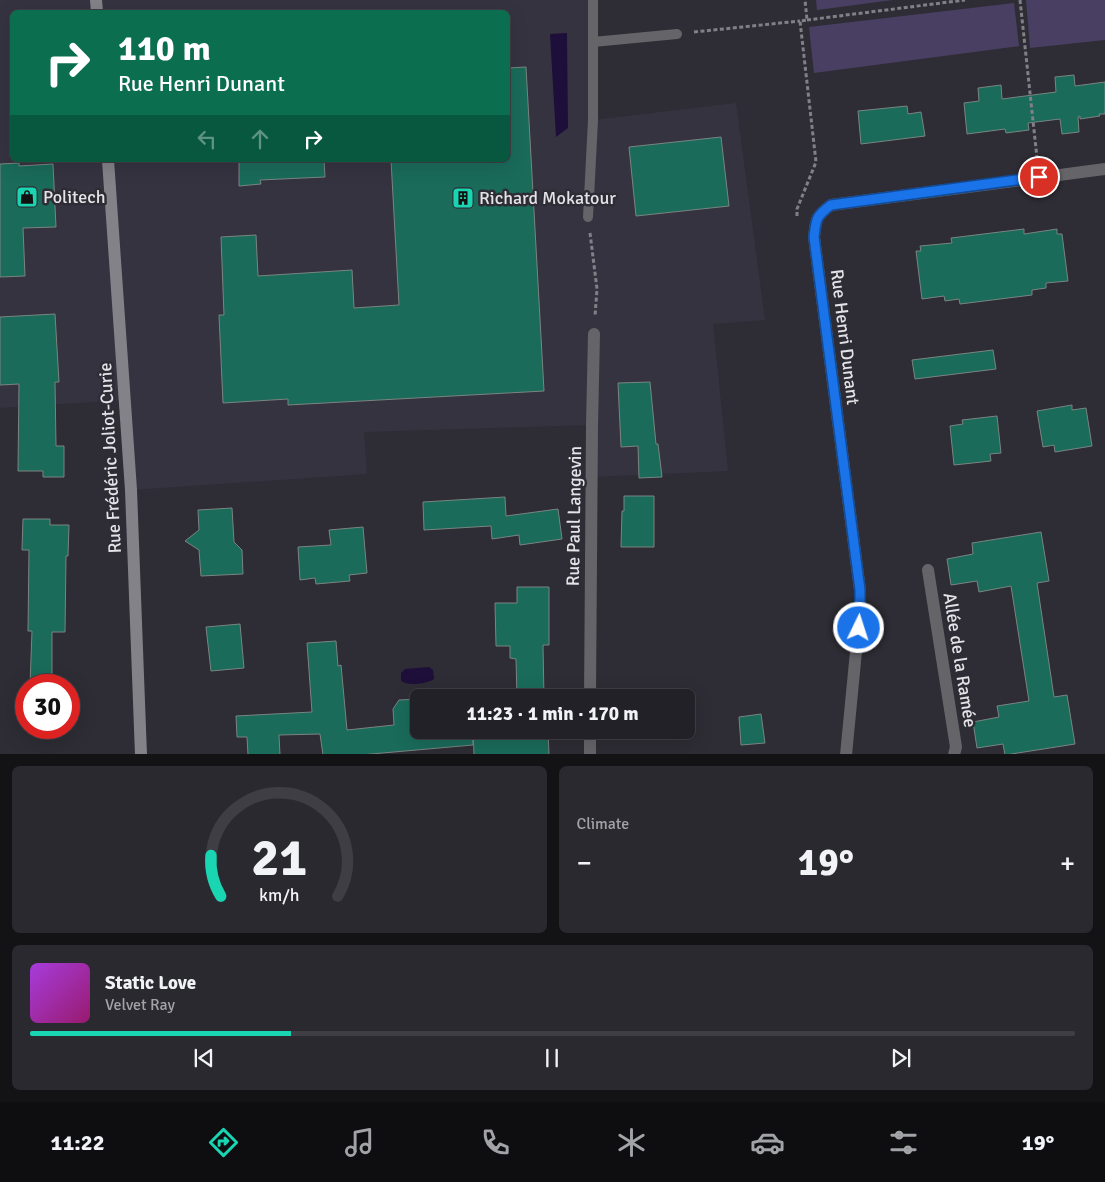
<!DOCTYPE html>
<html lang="en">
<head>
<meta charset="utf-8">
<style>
	:root { --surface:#222127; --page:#2a292f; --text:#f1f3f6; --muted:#a2a3a7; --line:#3f3e44; --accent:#19d5b2 }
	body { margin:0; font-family:Signika,sans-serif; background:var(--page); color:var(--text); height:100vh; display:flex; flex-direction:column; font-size:19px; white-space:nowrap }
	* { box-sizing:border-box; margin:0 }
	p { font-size:16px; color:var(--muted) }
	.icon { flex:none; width:28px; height:28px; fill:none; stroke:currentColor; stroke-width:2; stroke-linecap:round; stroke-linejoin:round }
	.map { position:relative; height:754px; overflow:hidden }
	.panel { display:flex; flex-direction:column; gap:12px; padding:12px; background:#131215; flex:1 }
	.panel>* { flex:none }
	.hud { position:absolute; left:10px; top:10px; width:500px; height:152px; border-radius:8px; box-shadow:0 5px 20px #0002,0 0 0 1px var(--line); background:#0b6e4f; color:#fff; overflow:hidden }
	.speed { position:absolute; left:15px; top:674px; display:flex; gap:10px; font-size:25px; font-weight:700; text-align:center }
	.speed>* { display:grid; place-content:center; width:65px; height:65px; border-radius:50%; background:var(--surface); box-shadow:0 5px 20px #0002,0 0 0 1px var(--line); line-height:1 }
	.speed .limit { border:8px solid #d22; background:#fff; color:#111 }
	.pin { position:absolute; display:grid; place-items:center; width:42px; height:42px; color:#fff; margin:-21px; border:2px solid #fff; border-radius:50%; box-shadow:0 1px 5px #0007 }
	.me { position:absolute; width:55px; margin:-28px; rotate:4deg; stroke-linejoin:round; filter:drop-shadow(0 0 4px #0008) }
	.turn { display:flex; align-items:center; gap:18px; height:105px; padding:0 25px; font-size:22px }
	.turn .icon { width:65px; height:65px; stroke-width:2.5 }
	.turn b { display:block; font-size:35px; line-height:42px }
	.lanes { display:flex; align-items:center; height:48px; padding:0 25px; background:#0003; justify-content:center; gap:25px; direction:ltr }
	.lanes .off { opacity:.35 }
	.big { font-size:38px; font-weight:800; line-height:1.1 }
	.panel .card { flex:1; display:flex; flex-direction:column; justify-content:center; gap:8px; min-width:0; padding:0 18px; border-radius:8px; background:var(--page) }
	.panel .dial { align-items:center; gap:0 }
	.dial svg { height:130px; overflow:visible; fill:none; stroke:var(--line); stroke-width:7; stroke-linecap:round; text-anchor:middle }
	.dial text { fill:var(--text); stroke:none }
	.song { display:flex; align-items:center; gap:15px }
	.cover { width:60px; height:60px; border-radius:8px; background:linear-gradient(135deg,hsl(280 70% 55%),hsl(320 70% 35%)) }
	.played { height:5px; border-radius:2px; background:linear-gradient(90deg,var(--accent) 25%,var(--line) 25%) }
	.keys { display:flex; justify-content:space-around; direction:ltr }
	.heat { display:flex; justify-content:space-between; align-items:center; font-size:28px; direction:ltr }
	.panel .tiles { flex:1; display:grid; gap:12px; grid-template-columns:1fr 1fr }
	.card:last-child { grid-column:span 2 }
	.trip { position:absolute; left:410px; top:689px; width:285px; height:50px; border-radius:8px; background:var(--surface); box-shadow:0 5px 20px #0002,0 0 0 1px var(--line); font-weight:800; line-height:50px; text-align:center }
	.tabs { display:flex; height:80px; justify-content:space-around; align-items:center; background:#0e0d10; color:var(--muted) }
	.tabs .icon { width:35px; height:35px }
	.tabs .current { color:var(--accent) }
	.tabs b { font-size:22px; color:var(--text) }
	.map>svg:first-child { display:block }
</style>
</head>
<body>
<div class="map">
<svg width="1105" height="755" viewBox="0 0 1105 755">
	<rect width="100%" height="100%" fill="#2e2c34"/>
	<path fill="#363341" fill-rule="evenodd" d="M 0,0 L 593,0 L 593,120 L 736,103 L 765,320 L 713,324 L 728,471 L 592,477 L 591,425 L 364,432 L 367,474 L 131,490 L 124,400 L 0,408 ZM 12,12 L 508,12 L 508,160 L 12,160 Z"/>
	<g fill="#493f63">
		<path d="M 816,0 L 893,0 L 817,10 Z"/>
		<path d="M 1026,0 L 1105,0 L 1105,40 L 1030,48 Z"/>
		<path d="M 1014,3 L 1019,46 L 814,73 L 809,27 Z"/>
	</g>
	<g fill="#1e0e3a">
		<path d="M 567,33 L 568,128 L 556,137 L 550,34 Z"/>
		<path d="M 429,667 L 433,670 L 434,679 C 427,684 408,686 401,681 L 401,673 L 405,669 Z"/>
	</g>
	<g fill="#1a6b5a" stroke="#798582">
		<path d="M 526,67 L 544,391 L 288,405 L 288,399 L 223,403 L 219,315 L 224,315 L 221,237 L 256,235 L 258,276 L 352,270 L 354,308 L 399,305 L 391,160 L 508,160 L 508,68 Z"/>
		<path d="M 1074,75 L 1075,86 L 1105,82 L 1105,114 L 1099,114 L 1100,116 L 1080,119 L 1080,116 L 1078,117 L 1079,132 L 1062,134 L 1060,119 L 1028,123 L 1029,130 L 1006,133 L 1005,129 L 967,134 L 964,103 L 979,101 L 978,88 L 1001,85 L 1002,99 L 1056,92 L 1055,77 Z"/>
		<path d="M 907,106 L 908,114 L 921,112 L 925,136 L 861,144 L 858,111 Z"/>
		<path d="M 721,137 L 729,206 L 636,216 L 629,147 Z"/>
		<path d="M 239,160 L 324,160 L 325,177 L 260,180 L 261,184 L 239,186 Z"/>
		<path d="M 19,163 L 19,166 L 53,164 L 56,227 L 23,228 L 25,276 L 0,277 L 0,164 Z"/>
		<path d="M 1024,229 L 1024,234 L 1057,229 L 1057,234 L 1062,234 L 1068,281 L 1046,283 L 1046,288 L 1032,290 L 1032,295 L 960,304 L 959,299 L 945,301 L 944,296 L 922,299 L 916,251 L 921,251 L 920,246 L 952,243 L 951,238 Z"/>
		<path d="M 55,314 L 59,382 L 55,382 L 56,446 L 64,446 L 64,477 L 43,477 L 43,471 L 18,471 L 19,384 L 0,385 L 0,317 Z"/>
		<path d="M 993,350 L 996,369 L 915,379 L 912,360 Z"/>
		<path d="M 650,382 L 656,444 L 658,444 L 662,477 L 639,478 L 638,446 L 621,447 L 618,383 Z"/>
		<path d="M 1072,405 L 1072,410 L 1086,408 L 1092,446 L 1055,452 L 1054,445 L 1043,447 L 1037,411 Z"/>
		<path d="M 997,416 L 1001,453 L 990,454 L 991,461 L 954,465 L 950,426 L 963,424 L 962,420 Z"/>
		<path d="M 624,496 L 654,496 L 654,547 L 621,547 L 622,511 L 624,511 Z"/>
		<path d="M 505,497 L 506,516 L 558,509 L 562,539 L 520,545 L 519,535 L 492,539 L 491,526 L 424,530 L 423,502 Z"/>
		<path d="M 232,508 L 234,542 L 242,550 L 243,574 L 201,576 L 199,550 L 185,541 L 199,530 L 198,510 Z"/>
		<path d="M 23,519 L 50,519 L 50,525 L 69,525 L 68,556 L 66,556 L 65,632 L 52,632 L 52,685 L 30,685 L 32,631 L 28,631 L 29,550 L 22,550 Z"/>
		<path d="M 363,527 L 367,573 L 349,575 L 350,581 L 316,584 L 315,578 L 300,580 L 298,547 L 331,545 L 329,530 Z"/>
		<path d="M 1041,532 L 1049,581 L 1037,583 L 1054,697 L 1067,695 L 1075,744 L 1005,755 L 1003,744 L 977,748 L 973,722 L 999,717 L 997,706 L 1029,701 L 1011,586 L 979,592 L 977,581 L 951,585 L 947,559 L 973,554 L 972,543 Z"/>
		<path d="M 517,587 L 549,587 L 549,645 L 543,645 L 544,698 L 517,698 L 516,659 L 510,658 L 510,646 L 496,646 L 495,603 L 517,603 Z"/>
		<path d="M 240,624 L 244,668 L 211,671 L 206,627 Z"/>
		<path d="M 336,641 L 338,666 L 341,665 L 347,730 L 394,725 L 393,709 L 399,700 L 419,699 L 419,730 L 472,730 L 473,745 L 360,755 L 323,755 L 320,734 L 279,735 L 280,755 L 248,755 L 247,737 L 237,737 L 236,716 L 312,712 L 307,643 Z"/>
		<path d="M 469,691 L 470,698 L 434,698 L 445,697 L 445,693 Z"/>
		<path d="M 761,714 L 765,743 L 741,745 L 739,717 Z"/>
		<path d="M 473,730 L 548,730 L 549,755 L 474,755 Z"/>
	</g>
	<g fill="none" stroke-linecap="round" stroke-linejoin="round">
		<g stroke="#828087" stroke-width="3" stroke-dasharray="4 2.5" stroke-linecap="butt">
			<path d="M 1020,0 L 1037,158"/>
			<path d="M 807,20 L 965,0"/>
			<path d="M 694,32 L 800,21"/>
			<path d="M 797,216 L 797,209 L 816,162 L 800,21 L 807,20 L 805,0"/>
			<path d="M 590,233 L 597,289 L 595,316"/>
		</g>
		<g stroke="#656468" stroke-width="10">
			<path d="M 593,42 L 677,34"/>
			<path d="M 588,217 L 593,120 L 593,0"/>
		</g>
		<g stroke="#656468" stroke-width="12">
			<path d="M 928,570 L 956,747 L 954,755"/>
			<path d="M 590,698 L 592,425 L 594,334"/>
			<path d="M 590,755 L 590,730"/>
			<path d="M 846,755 L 860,610 L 860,590 L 814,237 C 816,219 816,216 831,205 L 1105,169"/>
		</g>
		<g stroke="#848289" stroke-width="12">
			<path d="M 96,0 L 97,12"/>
			<path d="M 108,160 L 131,490 L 141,755"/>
		</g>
	</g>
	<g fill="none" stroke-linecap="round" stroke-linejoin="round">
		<g stroke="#114b97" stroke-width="12">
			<path id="route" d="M 859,628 L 860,610 L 860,590 L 814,237 C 816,219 816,216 831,205 L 1039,177"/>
		</g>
		<use href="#route" stroke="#1a73e8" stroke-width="9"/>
	</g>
	<defs>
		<g id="shop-square" transform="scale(1.125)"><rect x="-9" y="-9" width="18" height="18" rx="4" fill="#19d5b2" stroke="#2e2c34"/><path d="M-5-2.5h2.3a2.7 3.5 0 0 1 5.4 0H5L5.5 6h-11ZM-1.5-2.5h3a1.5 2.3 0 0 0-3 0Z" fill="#111"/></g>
		<g id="building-square" transform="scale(1.125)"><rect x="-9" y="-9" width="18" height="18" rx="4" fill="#19d5b2" stroke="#2e2c34"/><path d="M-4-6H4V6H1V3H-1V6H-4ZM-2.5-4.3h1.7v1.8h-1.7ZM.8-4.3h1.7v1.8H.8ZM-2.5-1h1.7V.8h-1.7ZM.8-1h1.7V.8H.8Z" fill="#111"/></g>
	</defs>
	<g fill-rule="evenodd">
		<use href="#shop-square" x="27" y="197"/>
		<use href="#building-square" x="463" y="198"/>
	</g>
	<g text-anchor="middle" stroke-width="5" stroke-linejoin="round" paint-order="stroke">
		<g font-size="18" fill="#e4e3e8" stroke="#2e2c34" text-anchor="start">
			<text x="43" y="203">Politech</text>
			<text x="479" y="204">Richard Mokatour</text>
		</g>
		<g font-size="18" fill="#e4e3e8" stroke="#2e2c34">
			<text transform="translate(845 337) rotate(83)" y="6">Rue Henri Dunant</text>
			<text transform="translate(110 458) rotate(-93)" y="6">Rue Frédéric Joliot-Curie</text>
			<text transform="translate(574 516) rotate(-89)" y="6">Rue Paul Langevin</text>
			<text transform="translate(960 660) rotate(81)" y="6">Allée de la Ramée</text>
		</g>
	</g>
</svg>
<div class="speed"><div class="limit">30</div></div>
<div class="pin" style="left:1039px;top:177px;background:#d93025"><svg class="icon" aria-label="arrive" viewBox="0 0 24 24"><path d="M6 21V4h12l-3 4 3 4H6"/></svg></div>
<svg class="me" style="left:859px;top:628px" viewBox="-20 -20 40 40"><circle r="17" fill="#1a73e8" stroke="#fff" stroke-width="3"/><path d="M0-11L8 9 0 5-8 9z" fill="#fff"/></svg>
<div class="trip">11:23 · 1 min · 170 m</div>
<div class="hud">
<div class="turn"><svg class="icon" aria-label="right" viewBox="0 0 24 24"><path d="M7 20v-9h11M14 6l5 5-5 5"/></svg><div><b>110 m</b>Rue Henri Dunant</div></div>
<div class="lanes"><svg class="icon off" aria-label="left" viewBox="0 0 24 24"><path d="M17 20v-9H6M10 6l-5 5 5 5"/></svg><svg class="icon off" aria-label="ahead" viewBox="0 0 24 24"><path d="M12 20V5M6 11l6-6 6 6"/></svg><svg class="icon" aria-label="right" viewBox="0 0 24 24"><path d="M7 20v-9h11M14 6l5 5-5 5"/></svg></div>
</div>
</div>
<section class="panel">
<div class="tiles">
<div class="card dial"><svg viewBox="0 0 100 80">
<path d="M14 69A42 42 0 1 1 86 69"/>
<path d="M14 69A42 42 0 0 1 8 44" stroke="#19d5b2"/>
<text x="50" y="56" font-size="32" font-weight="700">21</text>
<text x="50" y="72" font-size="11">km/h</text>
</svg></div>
<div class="card"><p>Climate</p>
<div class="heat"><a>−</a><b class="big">19°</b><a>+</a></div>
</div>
<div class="card">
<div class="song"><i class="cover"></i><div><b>Static Love</b><p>Velvet Ray</p></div></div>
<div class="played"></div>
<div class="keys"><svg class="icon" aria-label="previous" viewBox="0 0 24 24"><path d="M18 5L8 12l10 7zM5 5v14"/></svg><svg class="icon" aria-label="pause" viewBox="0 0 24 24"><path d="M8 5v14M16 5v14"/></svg><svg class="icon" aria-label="next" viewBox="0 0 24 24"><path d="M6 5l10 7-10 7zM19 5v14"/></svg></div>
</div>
</div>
</section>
<nav class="tabs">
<b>11:22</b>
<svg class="icon current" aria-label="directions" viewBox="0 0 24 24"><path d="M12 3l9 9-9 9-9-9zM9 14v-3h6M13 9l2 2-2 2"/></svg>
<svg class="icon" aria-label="music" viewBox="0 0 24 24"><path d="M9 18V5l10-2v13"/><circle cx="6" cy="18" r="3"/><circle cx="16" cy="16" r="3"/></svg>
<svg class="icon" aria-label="phone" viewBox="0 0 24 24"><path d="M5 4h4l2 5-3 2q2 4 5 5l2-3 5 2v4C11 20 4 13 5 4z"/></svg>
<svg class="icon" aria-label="climate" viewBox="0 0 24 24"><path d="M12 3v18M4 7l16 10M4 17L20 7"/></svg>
<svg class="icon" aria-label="car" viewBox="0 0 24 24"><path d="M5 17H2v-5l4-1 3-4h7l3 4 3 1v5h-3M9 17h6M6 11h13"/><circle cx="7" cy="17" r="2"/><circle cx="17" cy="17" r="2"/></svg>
<svg class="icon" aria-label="filters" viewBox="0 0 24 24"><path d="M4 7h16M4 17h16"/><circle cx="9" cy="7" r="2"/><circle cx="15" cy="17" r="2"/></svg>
<b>19°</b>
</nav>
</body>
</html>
